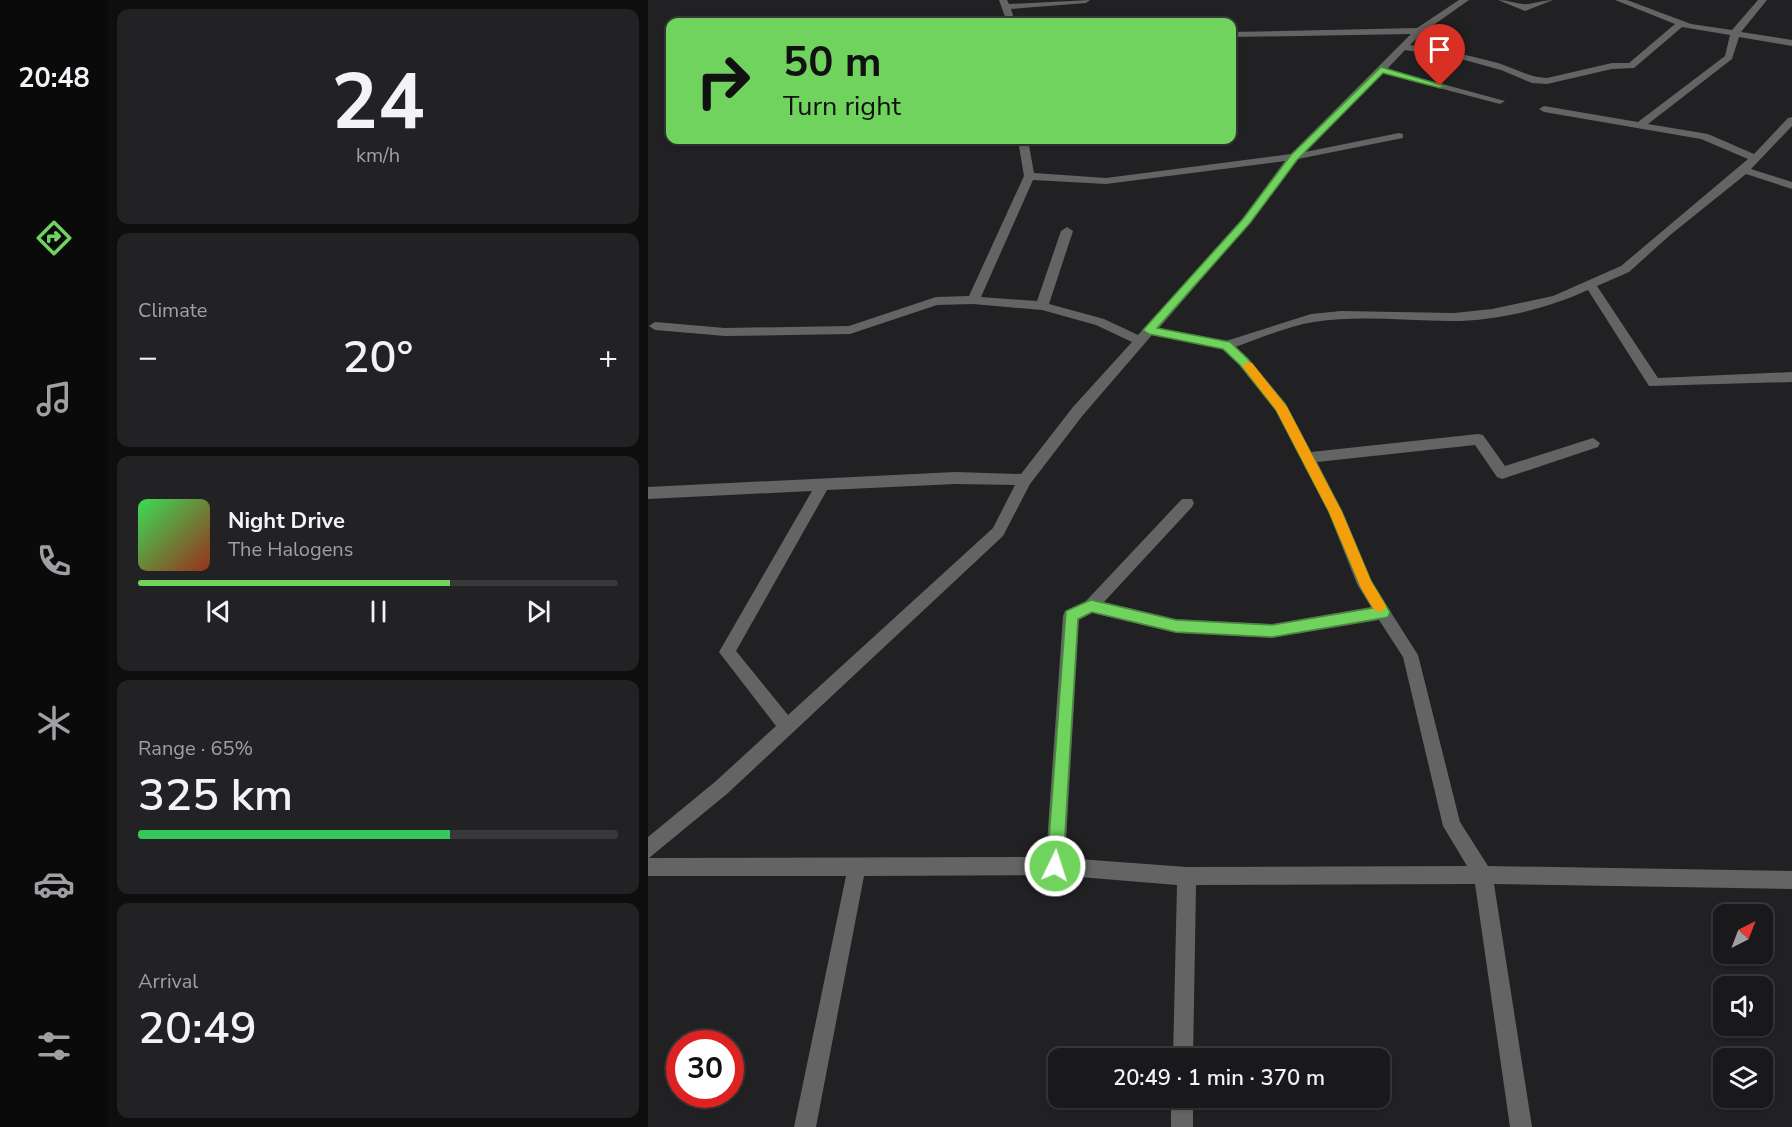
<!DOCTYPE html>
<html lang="en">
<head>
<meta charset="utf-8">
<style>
	:root { --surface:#19191b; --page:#222224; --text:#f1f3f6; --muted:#9fa0a3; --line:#37383a; --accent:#70d35e }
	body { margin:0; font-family:"Nunito Sans",sans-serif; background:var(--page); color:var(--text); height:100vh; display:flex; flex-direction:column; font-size:22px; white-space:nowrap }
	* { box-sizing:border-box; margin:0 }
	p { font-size:20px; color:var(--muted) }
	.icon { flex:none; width:33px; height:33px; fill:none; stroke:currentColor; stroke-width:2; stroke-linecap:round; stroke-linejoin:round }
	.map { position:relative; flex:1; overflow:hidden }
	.sheet { display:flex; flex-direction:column; gap:9px; padding:9px; background:#0e0e0f; width:540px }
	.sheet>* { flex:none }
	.guide { position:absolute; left:18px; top:18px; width:570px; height:126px; border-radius:12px; box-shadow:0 2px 4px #0004,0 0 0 2px var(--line); background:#70d35e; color:#111; overflow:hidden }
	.needle { width:39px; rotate:42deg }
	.controls { position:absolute; left:1065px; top:904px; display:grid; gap:12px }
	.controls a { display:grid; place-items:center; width:60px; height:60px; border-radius:12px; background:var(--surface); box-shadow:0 2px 4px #0004,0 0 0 2px var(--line); font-size:30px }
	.speed { position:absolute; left:18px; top:1030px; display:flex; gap:12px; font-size:30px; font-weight:700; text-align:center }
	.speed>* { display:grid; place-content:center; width:78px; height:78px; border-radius:50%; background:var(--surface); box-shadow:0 2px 4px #0004,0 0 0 2px var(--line); line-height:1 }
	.speed .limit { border:9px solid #d22; background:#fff; color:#111 }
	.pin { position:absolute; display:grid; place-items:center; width:51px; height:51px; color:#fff; margin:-62px -26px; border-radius:50% 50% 50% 0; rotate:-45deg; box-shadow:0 0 6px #0007 }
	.pin .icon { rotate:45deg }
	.me { position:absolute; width:66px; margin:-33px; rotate:4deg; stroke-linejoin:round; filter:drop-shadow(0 0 4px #0008) }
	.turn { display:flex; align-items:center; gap:21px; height:126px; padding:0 18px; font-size:27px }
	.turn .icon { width:78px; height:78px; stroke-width:2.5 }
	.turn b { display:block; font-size:42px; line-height:51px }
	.big { font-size:45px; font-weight:600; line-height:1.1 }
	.sheet .widget { flex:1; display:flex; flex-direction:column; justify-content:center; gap:9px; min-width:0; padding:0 21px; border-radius:12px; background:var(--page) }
	.sheet .dial { align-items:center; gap:0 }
	.dial b { font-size:78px; line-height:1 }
	.song { display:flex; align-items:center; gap:18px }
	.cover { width:72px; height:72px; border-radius:9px; background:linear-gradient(135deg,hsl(130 70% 55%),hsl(10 70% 35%)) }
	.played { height:6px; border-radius:3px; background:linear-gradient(90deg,var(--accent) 65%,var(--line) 65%) }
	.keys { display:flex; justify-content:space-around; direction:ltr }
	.heat { display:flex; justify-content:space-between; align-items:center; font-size:33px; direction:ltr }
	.charge { height:9px; border-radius:4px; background:linear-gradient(90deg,#34c759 65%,var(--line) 0) }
	.trip { position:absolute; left:400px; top:1048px; width:342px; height:60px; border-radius:12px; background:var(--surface); box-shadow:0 2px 4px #0004,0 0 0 2px var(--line); font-weight:600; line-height:60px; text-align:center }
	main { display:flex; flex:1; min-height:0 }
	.tab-bar { display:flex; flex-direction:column; width:108px; justify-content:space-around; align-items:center; background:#0a0a0b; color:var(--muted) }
	.tab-bar .icon { width:42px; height:42px }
	.tab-bar .active { color:var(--accent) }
	.tab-bar b { font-size:27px; color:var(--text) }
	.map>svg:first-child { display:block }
</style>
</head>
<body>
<main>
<nav class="tab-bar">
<b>20:48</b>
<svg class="icon active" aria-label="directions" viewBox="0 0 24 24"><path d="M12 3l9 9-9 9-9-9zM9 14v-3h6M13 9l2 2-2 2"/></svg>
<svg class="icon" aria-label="music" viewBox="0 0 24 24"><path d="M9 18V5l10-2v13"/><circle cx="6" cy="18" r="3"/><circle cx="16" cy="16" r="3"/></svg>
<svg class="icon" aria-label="phone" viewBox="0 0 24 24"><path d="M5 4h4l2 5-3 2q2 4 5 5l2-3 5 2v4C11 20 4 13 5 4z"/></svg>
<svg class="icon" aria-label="climate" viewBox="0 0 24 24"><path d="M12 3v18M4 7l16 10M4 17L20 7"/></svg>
<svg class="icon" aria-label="car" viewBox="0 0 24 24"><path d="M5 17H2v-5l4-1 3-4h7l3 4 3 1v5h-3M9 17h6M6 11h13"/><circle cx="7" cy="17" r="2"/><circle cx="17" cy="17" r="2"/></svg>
<svg class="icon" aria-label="filters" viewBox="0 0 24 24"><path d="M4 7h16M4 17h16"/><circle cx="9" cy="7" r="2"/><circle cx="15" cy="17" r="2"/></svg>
</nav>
<section class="sheet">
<div class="widget dial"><b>24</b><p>km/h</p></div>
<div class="widget"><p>Climate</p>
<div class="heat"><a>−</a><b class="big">20°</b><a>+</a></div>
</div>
<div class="widget">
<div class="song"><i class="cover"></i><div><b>Night Drive</b><p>The Halogens</p></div></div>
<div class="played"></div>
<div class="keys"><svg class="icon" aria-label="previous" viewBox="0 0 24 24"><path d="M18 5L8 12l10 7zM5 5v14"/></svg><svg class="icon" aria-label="pause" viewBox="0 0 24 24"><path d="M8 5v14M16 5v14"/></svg><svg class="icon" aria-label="next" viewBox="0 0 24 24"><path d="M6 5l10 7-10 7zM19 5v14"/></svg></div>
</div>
<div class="widget"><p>Range · 65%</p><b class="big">325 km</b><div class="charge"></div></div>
<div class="widget"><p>Arrival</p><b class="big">20:49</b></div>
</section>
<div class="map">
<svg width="1144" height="1127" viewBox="0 0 1144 1127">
	<rect width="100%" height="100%" fill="#212124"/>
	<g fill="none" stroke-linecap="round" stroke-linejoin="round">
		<g fill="#636463" fill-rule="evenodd">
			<path d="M 351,0 L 359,0 L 361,4 L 442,0 L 438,3 L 363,9 L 367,22 L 359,22 Z"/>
			<path d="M 811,0 L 821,0 L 774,33 L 762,45 C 792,50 821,55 850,63 C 866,68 882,78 899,78 L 964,63 L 981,63 L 1027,24 L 967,0 L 979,0 L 1043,24 L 1084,30 L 1110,0 L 1119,0 L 1093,32 L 1144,40 L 1144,46 L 1091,37 L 1084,59 L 1000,124 L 1060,134 L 1106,154 L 1140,118 L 1144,117 L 1144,126 L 1103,169 L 1144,182 L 1144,189 L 1098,174 L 1021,236 L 981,272 L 949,286 L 1010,378 L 1144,372 L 1144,382 L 1001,386 L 940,290 C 899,309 848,321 803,321 C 758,321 711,315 666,322 C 640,326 613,338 587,347 L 638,404 L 663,452 L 830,434 L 835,435 L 857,466 L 945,438 L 952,443 L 950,447 L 854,479 L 849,477 L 827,445 L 669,462 L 694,511 L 723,581 L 770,655 L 812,822 L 840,866 L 1144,871 L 1144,889 L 846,884 L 884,1127 L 862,1127 L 827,884 L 548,885 L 545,1059 L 525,1059 L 529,885 L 407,875 L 216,876 L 168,1127 L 146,1127 L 198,876 L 0,876 L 0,837 L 68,781 L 128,726 L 71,652 L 164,491 L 0,499 L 0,487 L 307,472 L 373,474 L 425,407 L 484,342 L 448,325 L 394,310 L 325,304 L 289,305 L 202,334 L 77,336 L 7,330 L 1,326 L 7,322 L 77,328 L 201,326 L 288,297 L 321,296 L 376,176 L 370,140 L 380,140 L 386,173 L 458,178 L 643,154 L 763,34 L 585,37 L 584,32 L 769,28 ZM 1034,27 L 1082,35 L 1077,56 L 990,122 L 896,106 L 891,109 L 896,112 L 1053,139 L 1100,159 L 973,266 L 905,296 L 844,309 L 806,313 L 693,311 L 663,314 L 578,341 L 511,328 L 602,223 L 650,159 L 755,138 L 755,134 L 751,133 L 657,152 L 734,73 L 852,104 L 857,101 L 739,69 L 757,50 L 813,59 L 853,70 L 884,83 L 899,84 L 964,69 L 986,68 ZM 637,161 L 594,219 L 490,335 L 456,319 L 401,304 L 425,231 L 419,227 L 413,231 L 389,301 L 333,297 L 385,180 L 458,184 ZM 504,335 L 574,349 L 592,365 L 628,410 L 680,511 L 709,584 L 723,607 L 624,624 L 528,619 L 456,602 L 544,507 L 546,503 L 544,499 L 534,499 L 438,601 L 417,611 L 415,616 L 398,857 L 1,858 L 80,793 L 355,536 L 382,484 L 435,415 ZM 307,484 L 367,485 L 345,528 L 140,715 L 88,651 L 179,490 ZM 444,613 L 528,633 L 624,638 L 731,620 L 755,657 L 795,826 L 819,866 L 539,867 L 417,858 L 431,620 Z"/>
			<path d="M 850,0 C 859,0 866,3 875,4 C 882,5 896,0 905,0 L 877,11 Z"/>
			<rect x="523" y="1098" width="22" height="29"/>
		</g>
	</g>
	<path fill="#70d35e" stroke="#49893d" stroke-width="1.5" d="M 733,67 L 797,86 L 792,88 L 735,73 L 649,160 L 602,223 L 509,328 L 582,342 L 600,359 L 637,404 L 694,512 L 723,581 L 742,612 L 740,617 L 735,618 L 624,637 L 528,632 L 444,612 L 430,619 L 415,866 L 413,872 L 407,874 L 401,872 L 399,866 L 418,611 L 443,600 L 528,620 L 624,625 L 725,608 L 713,588 L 681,512 L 628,410 L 592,365 L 575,349 L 501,334 L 495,330 L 595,219 L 643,155 Z"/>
	<path fill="#f59e0b" d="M 600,362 L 604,363 L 639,407 L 694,512 L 723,581 L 738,606 L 736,610 L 731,612 L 726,610 L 713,588 L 681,512 L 628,410 L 594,366 Z"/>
</svg>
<div class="controls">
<a><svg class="needle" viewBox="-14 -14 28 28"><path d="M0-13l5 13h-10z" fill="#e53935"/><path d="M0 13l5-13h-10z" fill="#9fa0a3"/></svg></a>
<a><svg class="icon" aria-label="sound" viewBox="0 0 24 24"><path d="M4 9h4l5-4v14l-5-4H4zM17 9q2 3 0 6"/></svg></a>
<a><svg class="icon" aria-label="layers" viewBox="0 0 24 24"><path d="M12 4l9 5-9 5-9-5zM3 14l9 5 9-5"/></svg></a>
</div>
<div class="speed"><div class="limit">30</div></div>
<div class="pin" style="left:792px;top:86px;background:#d93025"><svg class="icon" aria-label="arrive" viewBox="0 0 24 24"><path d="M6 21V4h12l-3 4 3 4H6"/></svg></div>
<svg class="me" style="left:407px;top:866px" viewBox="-20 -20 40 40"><circle r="17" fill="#70d35e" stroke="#fff" stroke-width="3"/><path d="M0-11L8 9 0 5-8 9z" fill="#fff"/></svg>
<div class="trip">20:49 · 1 min · 370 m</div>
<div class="guide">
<div class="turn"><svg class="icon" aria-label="right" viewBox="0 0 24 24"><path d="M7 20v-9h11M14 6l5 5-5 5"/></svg><div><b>50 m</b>Turn right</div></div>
</div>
</div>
</main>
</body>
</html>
